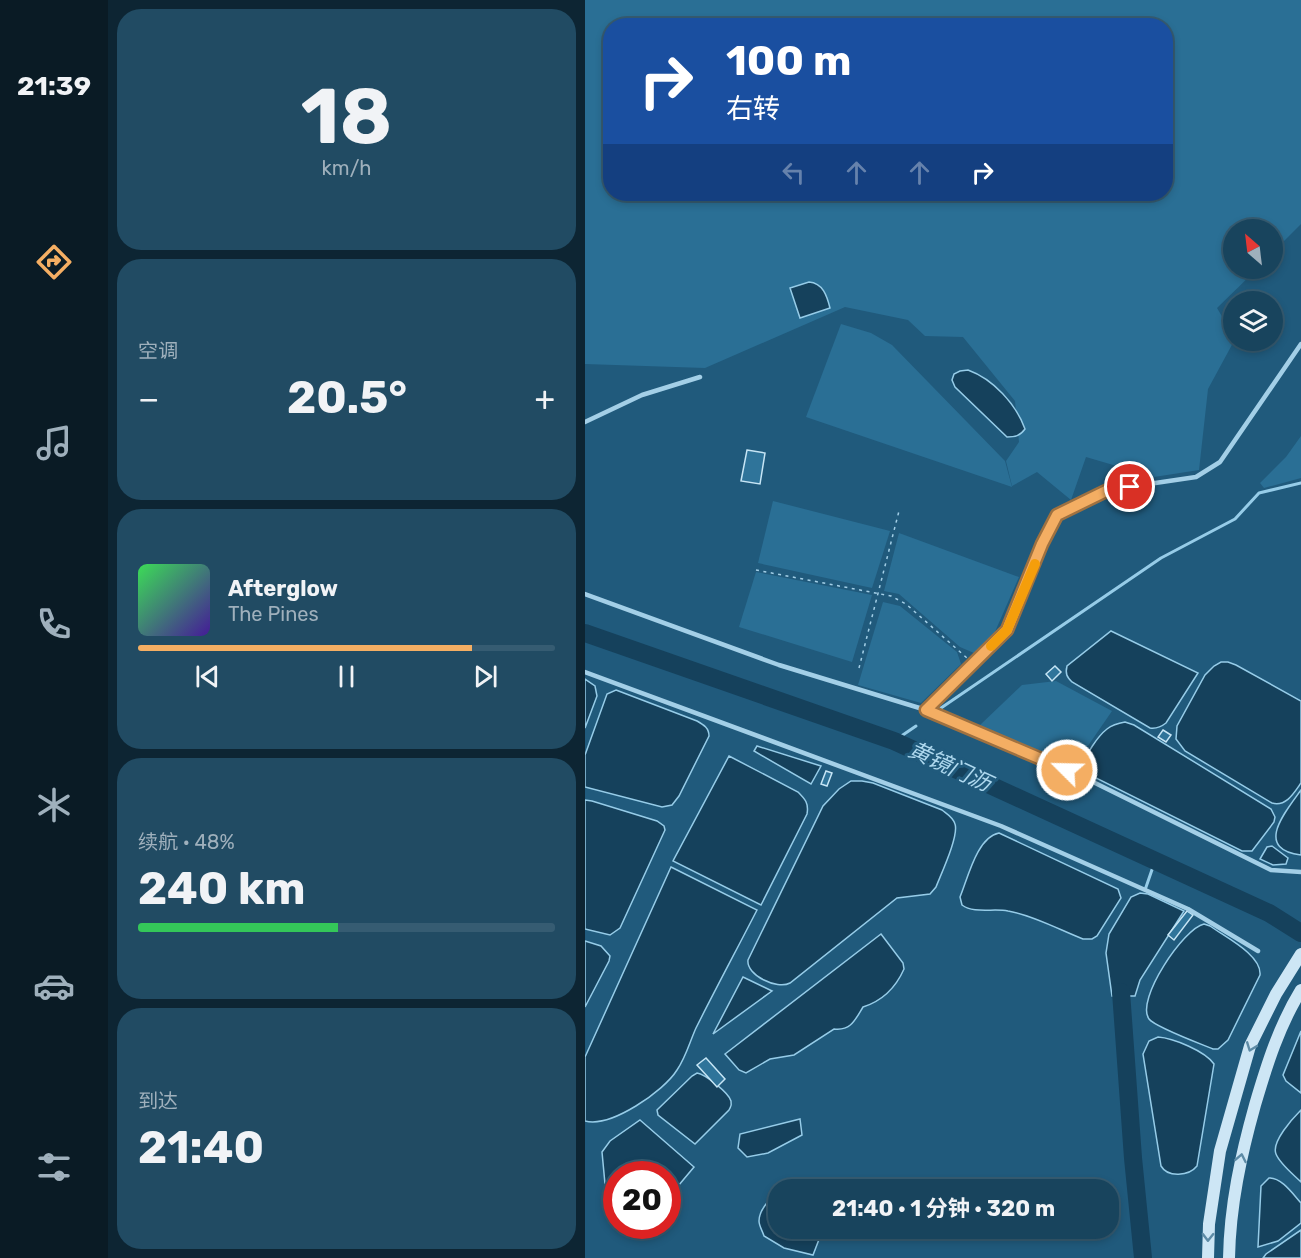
<!DOCTYPE html>
<html lang="zh">
<head>
<meta charset="utf-8">
<style>
	:root { --surface:#18445d; --page:#214b63; --text:#f1f3f6; --muted:#9fb0bc; --line:#365c72; --accent:#f4ae63 }
	body { margin:0; font-family:Rubik,"Noto Sans SC",sans-serif; background:var(--page); color:var(--text); height:100vh; display:flex; flex-direction:column; font-size:22px; white-space:nowrap }
	* { box-sizing:border-box; margin:0 }
	p { font-size:20px; color:var(--muted) }
	.icon { flex:none; width:33px; height:33px; fill:none; stroke:currentColor; stroke-width:2; stroke-linecap:round; stroke-linejoin:round }
	.map { position:relative; flex:1; overflow:hidden }
	.details { display:flex; flex-direction:column; gap:9px; padding:9px; background:#0d2533; width:477px }
	.details>* { flex:none }
	.hud { position:absolute; left:18px; top:18px; width:570px; height:183px; border-radius:24px; box-shadow:0 3px 9px #0003,0 0 0 2px var(--line); background:#1a4fa0; color:#fff; overflow:hidden }
	.needle { width:39px; rotate:332deg }
	.tools { position:absolute; left:638px; top:219px; display:grid; gap:12px }
	.tools a { display:grid; place-items:center; width:60px; height:60px; border-radius:50%; background:var(--surface); box-shadow:0 3px 9px #0003,0 0 0 2px var(--line); font-size:30px }
	.speed { position:absolute; left:18px; top:1161px; display:flex; gap:12px; font-size:30px; font-weight:700; text-align:center }
	.speed>* { display:grid; place-content:center; width:78px; height:78px; border-radius:50%; background:var(--surface); box-shadow:0 3px 9px #0003,0 0 0 2px var(--line); line-height:1 }
	.speed .limit { border:9px solid #d22; background:#fff; color:#111 }
	.pin { position:absolute; display:grid; place-items:center; width:51px; height:51px; color:#fff; margin:-26px; border:3px solid #fff; border-radius:50%; box-shadow:0 2px 6px #0007 }
	.me { position:absolute; width:66px; margin:-33px; rotate:293deg; stroke-linejoin:round; filter:drop-shadow(0 0 4px #0008) }
	.turn { display:flex; align-items:center; gap:21px; height:126px; padding:0 24px; font-size:27px }
	.turn .icon { width:78px; height:78px; stroke-width:2.5 }
	.turn b { display:block; font-size:42px; line-height:51px }
	.lanes { display:flex; align-items:center; height:57px; padding:0 24px; background:#0003; justify-content:center; gap:30px; direction:ltr }
	.lanes .off { opacity:.35 }
	.big { font-size:45px; font-weight:700; line-height:1.1 }
	.details .card { flex:1; display:flex; flex-direction:column; justify-content:center; gap:9px; min-width:0; padding:0 21px; border-radius:24px; background:var(--page) }
	.details .dial { align-items:center; gap:0 }
	.dial b { font-size:78px; line-height:1 }
	.song { display:flex; align-items:center; gap:18px }
	.cover { width:72px; height:72px; border-radius:9px; background:linear-gradient(135deg,hsl(130 70% 55%),hsl(260 70% 35%)) }
	.played { height:6px; border-radius:3px; background:linear-gradient(90deg,var(--accent) 80%,var(--line) 80%) }
	.keys { display:flex; justify-content:space-around; direction:ltr }
	.heat { display:flex; justify-content:space-between; align-items:center; font-size:33px; direction:ltr }
	.charge { height:9px; border-radius:4px; background:linear-gradient(90deg,#34c759 48%,var(--line) 0) }
	.trip { position:absolute; left:183px; top:1179px; width:351px; height:60px; border-radius:24px; background:var(--surface); box-shadow:0 3px 9px #0003,0 0 0 2px var(--line); font-weight:700; line-height:60px; text-align:center }
	main { display:flex; flex:1; min-height:0 }
	.tabs { display:flex; flex-direction:column; width:108px; justify-content:space-around; align-items:center; background:#0a1b25; color:var(--muted) }
	.tabs .icon { width:42px; height:42px }
	.tabs .on { color:var(--accent) }
	.tabs b { font-size:27px; color:var(--text) }
	.map>svg:first-child { display:block }
</style>
</head>
<body>
<main>
<nav class="tabs">
<b>21:39</b>
<svg class="icon on" aria-label="directions" viewBox="0 0 24 24"><path d="M12 3l9 9-9 9-9-9zM9 14v-3h6M13 9l2 2-2 2"/></svg>
<svg class="icon" aria-label="music" viewBox="0 0 24 24"><path d="M9 18V5l10-2v13"/><circle cx="6" cy="18" r="3"/><circle cx="16" cy="16" r="3"/></svg>
<svg class="icon" aria-label="phone" viewBox="0 0 24 24"><path d="M5 4h4l2 5-3 2q2 4 5 5l2-3 5 2v4C11 20 4 13 5 4z"/></svg>
<svg class="icon" aria-label="climate" viewBox="0 0 24 24"><path d="M12 3v18M4 7l16 10M4 17L20 7"/></svg>
<svg class="icon" aria-label="car" viewBox="0 0 24 24"><path d="M5 17H2v-5l4-1 3-4h7l3 4 3 1v5h-3M9 17h6M6 11h13"/><circle cx="7" cy="17" r="2"/><circle cx="17" cy="17" r="2"/></svg>
<svg class="icon" aria-label="filters" viewBox="0 0 24 24"><path d="M4 7h16M4 17h16"/><circle cx="9" cy="7" r="2"/><circle cx="15" cy="17" r="2"/></svg>
</nav>
<section class="details">
<div class="card dial"><b>18</b><p>km/h</p></div>
<div class="card"><p>空调</p>
<div class="heat"><a>−</a><b class="big">20.5°</b><a>+</a></div>
</div>
<div class="card">
<div class="song"><i class="cover"></i><div><b>Afterglow</b><p>The Pines</p></div></div>
<div class="played"></div>
<div class="keys"><svg class="icon" aria-label="previous" viewBox="0 0 24 24"><path d="M18 5L8 12l10 7zM5 5v14"/></svg><svg class="icon" aria-label="pause" viewBox="0 0 24 24"><path d="M8 5v14M16 5v14"/></svg><svg class="icon" aria-label="next" viewBox="0 0 24 24"><path d="M6 5l10 7-10 7zM19 5v14"/></svg></div>
</div>
<div class="card"><p>续航 · 48%</p><b class="big">240 km</b><div class="charge"></div></div>
<div class="card"><p>到达</p><b class="big">21:40</b></div>
</section>
<div class="map">
<svg width="716" height="1258" viewBox="0 0 716 1258">
	<rect width="100%" height="100%" fill="#205a7c"/>
	<g fill="#2a6f95" fill-rule="evenodd">
		<path d="M 0,0 L 716,0 L 716,224 L 687,253 L 687,230 L 648,230 L 648,268 L 672,269 L 632,308 L 648,335 L 649,341 L 623,389 L 614,470 L 569,477 L 501,457 L 486,500 L 452,472 L 427,486 L 421,461 L 434,442 L 430,401 L 378,337 L 340,336 L 323,320 L 260,307 L 120,368 L 0,364 ZM 26,26 L 580,26 L 580,194 L 26,194 Z"/>
		<path d="M 256,324 L 286,333 L 307,345 L 420,461 L 427,487 L 221,417 Z"/>
		<path d="M 716,436 L 716,478 L 679,488 L 675,483 L 701,457 Z"/>
		<path d="M 188,501 L 305,531 L 287,588 L 173,563 Z"/>
		<path d="M 314,533 L 434,577 L 409,634 L 389,653 L 375,647 L 314,594 L 299,591 Z"/>
		<path d="M 171,572 L 287,595 L 267,662 L 154,627 Z"/>
		<path d="M 298,602 L 315,606 L 372,652 L 376,664 L 336,703 L 273,685 Z"/>
		<path d="M 471,681 L 527,711 L 487,769 L 394,726 L 437,685 Z"/>
	</g>
	<g fill="#15415c" stroke="#96cce8" stroke-width="1.5">
		<path d="M 224,282 C 238,283 242,296 245,308 L 215,318 L 205,288 Z"/>
		<path d="M 383,370 C 408,379 431,404 440,429 C 435,436 430,437 422,437 L 370,387 L 367,380 L 369,374 L 375,371 Z"/>
		<path d="M 526,631 L 613,673 L 581,723 C 576,727 572,729 565,728 L 487,682 C 482,677 480,674 482,666 Z"/>
		<path d="M 636,662 L 643,662 L 651,665 L 716,701 L 716,783 C 709,793 701,807 687,803 L 600,751 L 591,739 L 592,726 L 620,675 L 629,666 Z"/>
		<path d="M 0,679 L 10,686 L 12,696 L 0,728 Z"/>
		<path d="M 31,690 L 112,721 C 119,725 124,728 124,736 L 94,796 L 87,805 L 77,807 L 0,787 L 0,755 L 22,694 Z"/>
		<path d="M 540,722 L 549,725 L 686,809 L 690,817 L 689,822 L 667,851 L 657,851 L 503,774 L 498,766 C 500,755 513,736 522,729 C 527,725 534,723 540,722 Z"/>
		<path d="M 172,746 L 236,766 L 226,784 L 169,751 Z"/>
		<path d="M 144,756 L 213,792 C 220,799 224,803 222,814 L 176,905 L 88,861 Z"/>
		<path d="M 266,781 L 277,781 L 288,783 L 357,810 C 362,814 368,817 370,824 C 374,836 356,874 351,887 L 345,894 L 312,898 L 205,983 C 192,990 161,975 163,960 L 238,806 L 254,789 Z"/>
		<path d="M 716,790 L 716,855 C 668,849 701,811 716,790 Z"/>
		<path d="M 0,800 L 7,801 L 72,821 L 79,826 L 80,830 L 35,928 L 25,935 L 0,929 Z"/>
		<path d="M 414,833 L 533,889 L 536,898 L 512,936 L 507,939 L 498,939 C 475,930 447,915 423,911 C 409,908 389,914 377,905 L 375,897 C 383,878 392,837 414,833 Z"/>
		<path d="M 687,846 L 703,858 L 701,864 L 688,865 L 675,859 L 682,847 Z"/>
		<path d="M 86,867 L 172,910 C 152,949 131,988 111,1028 C 105,1041 101,1057 92,1070 C 79,1091 26,1128 0,1121 L 0,1057 Z"/>
		<path d="M 555,893 L 563,894 L 599,911 L 555,980 L 550,996 L 527,996 L 521,953 L 524,934 L 546,897 Z"/>
		<path d="M 619,924 L 625,926 C 640,937 677,955 675,975 L 643,1040 L 633,1049 L 628,1049 C 616,1044 570,1027 564,1019 C 550,1000 599,928 619,924 Z"/>
		<path d="M 296,934 L 318,963 L 319,969 C 311,987 297,1001 278,1007 C 270,1020 266,1031 249,1029 L 209,1055 L 185,1059 L 161,1073 L 154,1070 L 140,1054 Z"/>
		<path d="M 0,941 L 16,946 L 25,956 L 24,961 L 0,1007 Z"/>
		<path d="M 158,977 L 187,991 L 128,1034 Z"/>
		<path d="M 716,1031 L 716,1093 L 701,1081 L 698,1075 Z"/>
		<path d="M 573,1037 C 588,1038 620,1051 629,1064 L 612,1166 C 604,1176 583,1178 576,1166 L 558,1054 L 564,1041 Z"/>
		<path d="M 112,1073 C 120,1074 144,1093 146,1101 C 147,1106 146,1106 144,1110 L 110,1144 L 73,1115 L 72,1110 L 107,1076 Z"/>
		<path d="M 716,1110 L 716,1182 C 708,1174 695,1164 691,1154 C 686,1142 708,1118 716,1110 Z"/>
		<path d="M 215,1119 L 217,1135 L 183,1153 L 162,1157 L 153,1148 L 155,1134 Z"/>
		<path d="M 55,1120 L 109,1167 L 83,1198 L 82,1174 L 32,1174 L 31,1187 L 20,1184 L 17,1152 L 25,1141 Z"/>
		<path d="M 684,1178 C 696,1177 708,1194 716,1203 L 716,1223 L 693,1241 L 673,1247 L 676,1186 Z"/>
		<path d="M 193,1194 L 194,1228 L 238,1229 L 228,1255 L 199,1248 L 179,1236 C 178,1232 174,1226 174,1221 C 174,1211 184,1198 193,1194 Z"/>
		<path d="M 716,1230 L 716,1258 L 678,1258 L 681,1254 Z"/>
	</g>
	<g fill="none" stroke-linecap="round" stroke-linejoin="round">
		<g stroke="#96cce8" stroke-width="3">
			<path d="M 356,708 L 576,558 L 650,519 L 674,493 L 716,483"/>
			<path d="M 309,741 L 331,726"/>
			<path d="M 560,890 L 570,861"/>
		</g>
		<g stroke="#15415c" stroke-width="18">
			<path d="M 0,633 L 309,741 L 684,913 L 716,933"/>
			<path d="M 536,992 L 548,1158 L 558,1258"/>
		</g>
	</g>
	<g fill="#2f749a" stroke="#c6e5f5" stroke-width="1.5">
		<path d="M 162,450 L 180,453 L 175,484 L 156,481 Z"/>
		<path d="M 470,666 L 476,672 L 467,681 L 461,674 Z"/>
		<path d="M 578,730 L 586,735 L 581,742 L 573,737 Z"/>
		<path d="M 241,771 L 247,773 L 242,786 L 236,784 Z"/>
		<path d="M 602,911 L 608,915 L 589,940 L 583,935 Z"/>
		<path d="M 121,1058 L 140,1079 L 132,1087 L 112,1065 Z"/>
	</g>
	<g fill="none" stroke-linecap="round" stroke-linejoin="round">
		<g stroke="#a3cfe7" stroke-width="1.5" stroke-dasharray="3 4.5" stroke-linecap="butt">
			<path d="M 171,570 L 306,596 L 321,604 L 382,658"/>
			<path d="M 274,668 L 314,511"/>
		</g>
		<g stroke="#a3cfe7" stroke-width="4.5">
			<path d="M 0,422 L 57,395 L 115,377"/>
			<path d="M 0,594 L 194,665 L 341,710 L 502,779 L 686,870 L 716,872"/>
			<path d="M 0,672 L 416,826 L 603,909 L 673,951"/>
			<path d="M 341,710 L 422,630 L 457,544 L 472,515 L 523,490 L 611,477 L 635,462 L 716,344"/>
		</g>
		<g stroke="#cde6f5" stroke-width="12">
			<path d="M 623,1258 L 624,1224 L 635,1151 L 665,1046 L 691,994 L 716,954"/>
			<path d="M 644,1258 C 645,1205 656,1155 670,1105 C 682,1064 694,1026 716,990"/>
		</g>
	</g>
	<defs><path id="oneway-chevron" d="M-2-3.5L2.5 0L-2 3.5" fill="none" stroke-width="1.6" stroke-linecap="round" stroke-linejoin="round" transform="scale(1.5)"/></defs>
	<g stroke="#5d8ba6">
		<use href="#oneway-chevron" transform="translate(666 1047) rotate(111)"/>
		<use href="#oneway-chevron" transform="translate(656 1158) rotate(-79)"/>
		<use href="#oneway-chevron" transform="translate(623 1237) rotate(91)"/>
	</g>
	<g fill="none" stroke-linecap="round" stroke-linejoin="round">
		<g stroke="#9f7140" stroke-width="15">
			<path id="route" d="M 482,770 L 341,710 L 422,630 L 457,544 L 472,515 L 523,490 L 545,487"/>
		</g>
		<use href="#route" stroke="#f4ae63" stroke-width="10"/>
		<path stroke="#f59e0b" stroke-width="10" d="M 406,646 L 422,630 L 450,564"/>
	</g>
	<g text-anchor="middle" stroke-width="6" stroke-linejoin="round" paint-order="stroke">
		<g font-size="22" font-style="italic" fill="#aed8ee" stroke="#205a7c">
			<text transform="translate(365 766) rotate(25)" y="8">黄镜门沥</text>
		</g>
	</g>
</svg>
<div class="tools">
<a><svg class="needle" viewBox="-14 -14 28 28"><path d="M0-13l5 13h-10z" fill="#e53935"/><path d="M0 13l5-13h-10z" fill="#9fb0bc"/></svg></a>
<a><svg class="icon" aria-label="layers" viewBox="0 0 24 24"><path d="M12 4l9 5-9 5-9-5zM3 14l9 5 9-5"/></svg></a>
</div>
<div class="speed"><div class="limit">20</div></div>
<div class="pin" style="left:545px;top:487px;background:#d93025"><svg class="icon" aria-label="arrive" viewBox="0 0 24 24"><path d="M6 21V4h12l-3 4 3 4H6"/></svg></div>
<svg class="me" style="left:482px;top:770px" viewBox="-20 -20 40 40"><circle r="17" fill="#f4ae63" stroke="#fff" stroke-width="3"/><path d="M0-11L8 9 0 5-8 9z" fill="#fff"/></svg>
<div class="trip">21:40 · 1 分钟 · 320 m</div>
<div class="hud">
<div class="turn"><svg class="icon" aria-label="right" viewBox="0 0 24 24"><path d="M7 20v-9h11M14 6l5 5-5 5"/></svg><div><b>100 m</b>右转</div></div>
<div class="lanes"><svg class="icon off" aria-label="left" viewBox="0 0 24 24"><path d="M17 20v-9H6M10 6l-5 5 5 5"/></svg><svg class="icon off" aria-label="ahead" viewBox="0 0 24 24"><path d="M12 20V5M6 11l6-6 6 6"/></svg><svg class="icon off" aria-label="ahead" viewBox="0 0 24 24"><path d="M12 20V5M6 11l6-6 6 6"/></svg><svg class="icon" aria-label="right" viewBox="0 0 24 24"><path d="M7 20v-9h11M14 6l5 5-5 5"/></svg></div>
</div>
</div>
</main>
</body>
</html>
